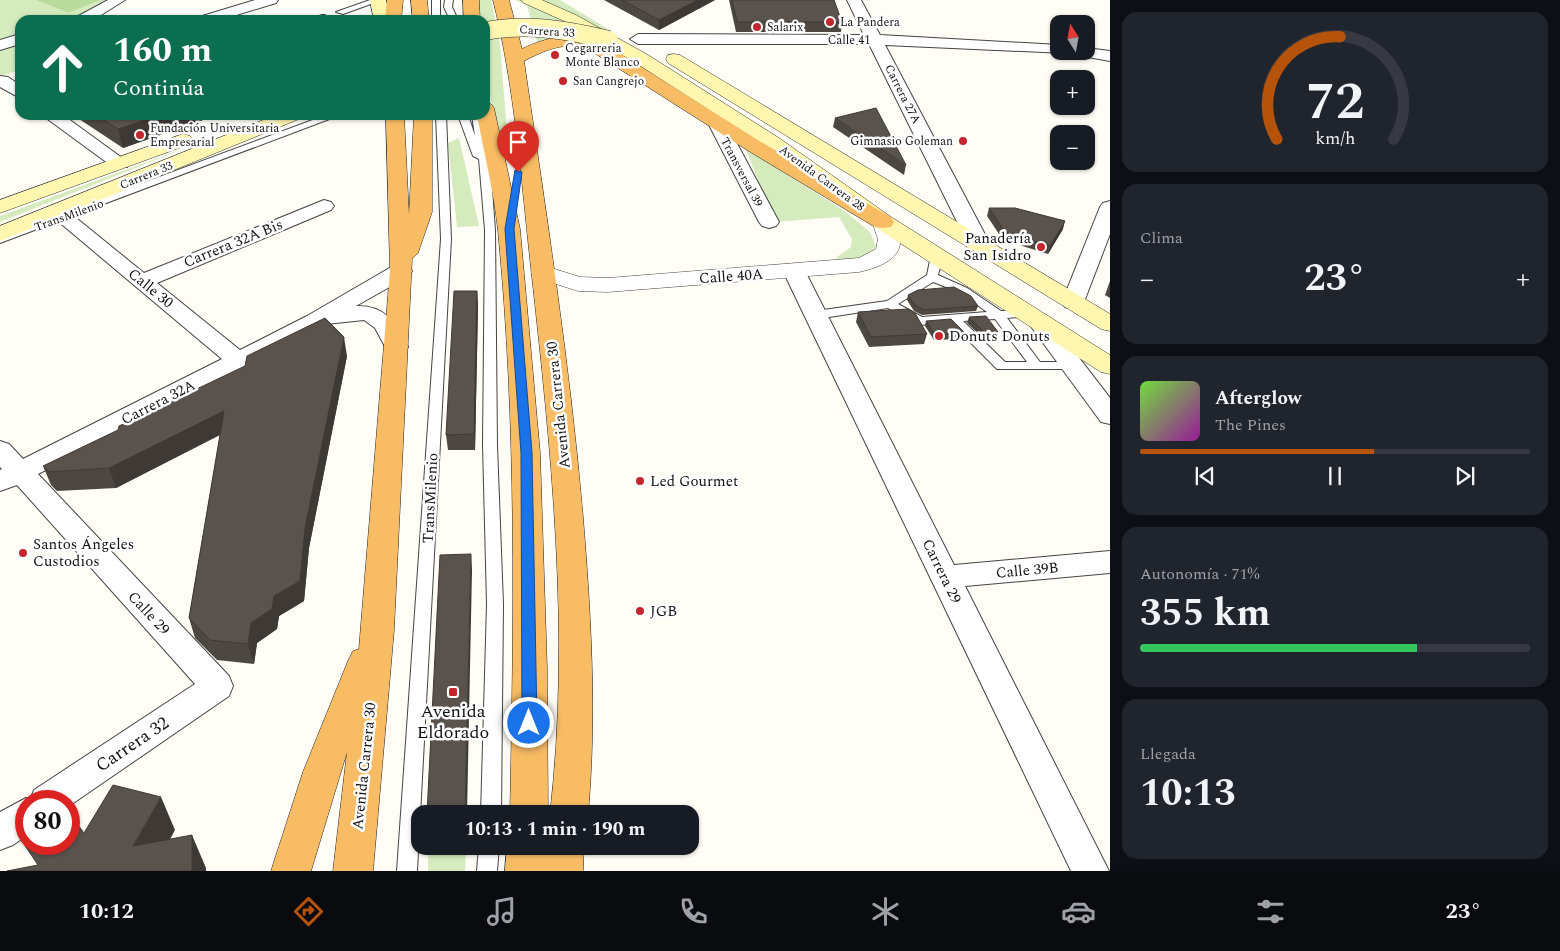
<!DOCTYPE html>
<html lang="es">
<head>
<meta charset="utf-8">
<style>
	:root { --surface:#171b24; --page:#20242c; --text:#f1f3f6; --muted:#9ea1a6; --line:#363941; --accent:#b45309 }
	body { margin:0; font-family:Spectral,serif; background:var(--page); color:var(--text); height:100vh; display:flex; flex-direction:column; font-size:19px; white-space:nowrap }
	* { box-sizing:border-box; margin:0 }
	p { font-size:16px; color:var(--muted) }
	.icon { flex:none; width:28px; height:28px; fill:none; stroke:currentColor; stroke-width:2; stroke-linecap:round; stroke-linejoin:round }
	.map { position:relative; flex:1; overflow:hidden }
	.side { display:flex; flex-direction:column; gap:12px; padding:12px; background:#0d0f14; width:450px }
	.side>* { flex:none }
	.banner { position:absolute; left:15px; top:15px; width:475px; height:105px; border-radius:15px; box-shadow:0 1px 4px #0004; background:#0b6e4f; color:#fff; overflow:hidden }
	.needle { width:32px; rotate:349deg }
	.controls { position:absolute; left:1050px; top:15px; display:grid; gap:10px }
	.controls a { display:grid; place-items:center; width:45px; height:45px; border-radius:10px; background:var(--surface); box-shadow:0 1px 4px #0004; font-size:25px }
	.speed { position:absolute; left:15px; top:790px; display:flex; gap:10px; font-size:25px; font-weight:700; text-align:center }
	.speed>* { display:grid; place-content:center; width:65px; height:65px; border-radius:50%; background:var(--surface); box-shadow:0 1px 4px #0004; line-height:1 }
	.speed .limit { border:8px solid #d22; background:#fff; color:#111 }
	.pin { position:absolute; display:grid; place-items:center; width:42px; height:42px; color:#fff; margin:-51px -21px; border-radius:50% 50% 50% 0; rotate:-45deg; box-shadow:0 0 5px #0007 }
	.pin .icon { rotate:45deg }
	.me { position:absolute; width:55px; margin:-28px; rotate:0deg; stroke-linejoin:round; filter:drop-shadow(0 0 4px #0008) }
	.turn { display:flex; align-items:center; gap:18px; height:105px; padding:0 15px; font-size:22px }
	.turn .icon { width:65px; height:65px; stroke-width:2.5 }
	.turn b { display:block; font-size:35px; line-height:42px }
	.big { font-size:38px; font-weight:700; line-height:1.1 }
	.side .card { flex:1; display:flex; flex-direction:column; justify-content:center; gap:8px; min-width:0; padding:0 18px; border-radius:15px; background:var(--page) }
	.side .dial { align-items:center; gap:0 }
	.dial svg { height:130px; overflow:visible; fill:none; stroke:var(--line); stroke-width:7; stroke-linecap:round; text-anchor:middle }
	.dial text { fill:var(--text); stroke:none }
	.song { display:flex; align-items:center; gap:15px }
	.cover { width:60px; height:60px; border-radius:8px; background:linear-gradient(135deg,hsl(100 70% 55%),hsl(300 70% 35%)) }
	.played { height:5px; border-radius:2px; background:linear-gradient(90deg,var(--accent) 60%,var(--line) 60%) }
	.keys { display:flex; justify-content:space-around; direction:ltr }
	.heat { display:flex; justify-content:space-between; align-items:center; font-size:28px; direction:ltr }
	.charge { height:8px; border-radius:4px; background:linear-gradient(90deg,#34c759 71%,var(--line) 0) }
	.trip { position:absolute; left:411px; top:805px; width:288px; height:50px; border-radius:15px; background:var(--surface); box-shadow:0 1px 4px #0004; font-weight:700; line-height:50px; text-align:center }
	.dock { display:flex; height:80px; justify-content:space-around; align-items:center; background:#090b0e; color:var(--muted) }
	.dock .icon { width:35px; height:35px }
	.dock .on { color:var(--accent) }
	.dock b { font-size:22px; color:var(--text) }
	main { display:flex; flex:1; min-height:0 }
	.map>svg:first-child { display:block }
</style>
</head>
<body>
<main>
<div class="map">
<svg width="1110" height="871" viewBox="0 0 1110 871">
	<rect width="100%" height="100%" fill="#fffdf5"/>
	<g fill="#d5ebbd">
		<path d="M 0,0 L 36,0 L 68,13 L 101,0 L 110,0 L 68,20 L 20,20 L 20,36 L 0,41 Z"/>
		<path d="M 478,0 L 491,0 L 500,44 L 507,133 L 499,134 L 485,74 L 485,20 L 479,20 Z"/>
		<path d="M 515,0 L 560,0 L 608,29 L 581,37 L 549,38 L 537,42 L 527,5 Z"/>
		<path d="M 20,41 L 20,70 L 0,76 L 0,46 Z"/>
		<path d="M 459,138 L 479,226 L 457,227 L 448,143 Z"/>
		<path d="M 193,145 L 0,222 L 0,216 Z"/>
		<path d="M 745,148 L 843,210 L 870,232 L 876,247 L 864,258 L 841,263 L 837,257 L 851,247 L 852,239 L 839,217 L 775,222 Z"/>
		<path d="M 428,846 L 466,846 L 465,871 L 428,871 Z"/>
	</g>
	<path fill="#b9dc9c" d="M 36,0 L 101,0 L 68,13 Z"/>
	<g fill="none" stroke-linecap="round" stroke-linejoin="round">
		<g stroke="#444" stroke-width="2">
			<g id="service">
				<path d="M 370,0 L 382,0 L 343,14 L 336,12 Z"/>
				<rect x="432" y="0" width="8" height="20"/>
				<path d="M 445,0 L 453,0 L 452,7 L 458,20 L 450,20 L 444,7 Z"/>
				<path d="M 322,15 L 325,15 L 325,19 L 308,20 Z"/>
				<path d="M 326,115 L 340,115 L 0,243 L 0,236 Z"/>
				<path d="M 436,115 L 446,115 L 451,239 L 417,871 L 397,871 L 441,239 Z"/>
				<path d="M 458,115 L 468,115 L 475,136 L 472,115 L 482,115 L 491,175 L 495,230 L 497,445 L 503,604 L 501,814 L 481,814 L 487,604 L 483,445 L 485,230 L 479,159 L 473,156 Z"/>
				<path d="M 937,253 L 943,256 L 938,275 L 967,288 L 1001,311 L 1031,310 L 1033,313 L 1031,316 L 1007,318 L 1040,362 L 1073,362 L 1078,363 L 1079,366 L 1078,369 L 997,369 L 950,322 L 920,325 L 888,308 L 816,319 L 810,315 L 816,311 L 887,301 L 927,275 L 931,256 ZM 933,282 L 959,292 L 987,312 L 922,317 L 898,304 ZM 995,319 L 1027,362 L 1005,362 L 963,321 Z"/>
				<path d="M 479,846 L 499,846 L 497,871 L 477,871 Z"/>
			</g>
		</g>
		<g stroke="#444" stroke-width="2">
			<g id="minor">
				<path d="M 108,0 L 125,0 L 93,20 L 71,20 Z"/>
				<path d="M 255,0 L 278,0 L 276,3 L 220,20 L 196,20 L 199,17 Z"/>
				<path d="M 847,0 L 861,0 L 880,35 L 1059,45 L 1059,51 L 1086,51 L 1086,48 L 1110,51 L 1110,61 L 1065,53 L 885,45 L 989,242 L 985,246 L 978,248 L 971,246 L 967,242 L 869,44 L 638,44 L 630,39 L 638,34 L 864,35 Z"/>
				<path d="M 20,34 L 20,44 L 0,50 L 0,40 Z"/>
				<path d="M 0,76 L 8,77 L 20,85 L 20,98 L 0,87 Z"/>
				<path d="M 42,115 L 63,115 L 129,163 L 127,167 L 113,167 Z"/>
				<path d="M 716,116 L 722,117 L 725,121 L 779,222 L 776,226 L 769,228 L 762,226 L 759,222 L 707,121 L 710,117 Z"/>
				<path d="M 324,200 L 331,202 L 334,206 L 331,210 L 157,283 L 240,350 L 307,316 L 393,266 L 401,264 L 409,266 L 412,271 L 409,276 L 356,306 C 385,305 397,323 408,347 L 404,352 L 396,354 L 388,352 L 375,328 L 364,320 L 326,324 L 38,474 L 229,676 L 233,686 L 229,696 L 69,806 L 69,801 L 26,801 L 26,836 L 13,845 L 0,850 L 0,812 L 26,798 L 30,800 L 34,790 L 195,684 L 17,485 L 0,491 L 0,470 L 2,469 L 0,467 L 0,441 L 9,444 L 23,459 L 222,359 L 53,217 L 56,213 L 63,211 L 70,213 L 144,273 Z"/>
				<path d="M 1110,201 L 1110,234 L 1084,302 L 1081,307 L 1073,309 L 1065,307 L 1062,302 L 1100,207 L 1103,203 Z"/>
				<path d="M 794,264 L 802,266 L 805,271 L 954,565 L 1110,551 L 1110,573 L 965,586 L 1109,871 L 1071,871 L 783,271 L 786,266 Z"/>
				<path d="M 1039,314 L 1047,316 L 1110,398 L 1110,424 L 1101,422 L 1027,321 L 1031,316 Z"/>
			</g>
		</g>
		<g stroke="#444" stroke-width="1">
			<path id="tertiary" d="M 883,216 L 891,217 C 914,251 890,265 859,272 L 608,292 L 578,291 L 534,277 L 531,272 L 534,267 L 542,265 L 580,277 L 608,278 L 859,258 L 876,249 L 878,239 L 872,222 L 875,217 Z"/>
		</g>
		<g stroke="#333" stroke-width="1">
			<g id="secondary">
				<path d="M 370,0 L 386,0 L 390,20 L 374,20 Z"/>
				<path d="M 521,0 L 542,0 L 576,15 L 648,55 L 779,138 L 891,217 L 1110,355 L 1110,374 L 1101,372 L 875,227 L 765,146 L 636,63 L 564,21 L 524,3 Z"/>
				<path d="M 674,54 L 680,55 L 1110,314 L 1110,331 L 1101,329 L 668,63 L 666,59 L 668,55 Z"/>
				<path d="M 276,115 L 301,115 L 299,119 L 0,241 L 0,226 Z"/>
				<path d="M 183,134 L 190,136 L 193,140 L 190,144 L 0,213 L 0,200 Z"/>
			</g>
		</g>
		<g stroke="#222" stroke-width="1">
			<g id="trunk">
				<path d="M 387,0 L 403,0 L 401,20 L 385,20 Z"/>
				<path d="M 411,0 L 427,0 L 429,20 L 413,20 Z"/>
				<path d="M 463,0 L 479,0 L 480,20 L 464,20 Z"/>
				<path d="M 493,0 L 509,0 L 522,49 C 548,36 572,33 600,41 L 761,142 L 891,217 L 894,222 L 891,227 L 883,228 L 875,227 L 747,150 L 588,49 C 565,41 545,50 524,61 C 546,213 570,365 583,517 C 591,616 597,715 588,814 L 550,814 C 571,633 551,448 531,268 C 521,179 515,87 493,0 Z"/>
				<path d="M 485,103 L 491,104 L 494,108 L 520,229 L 540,453 L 547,668 L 548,814 L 510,814 C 514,620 517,424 498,231 C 494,192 484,153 477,115 L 485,115 Z"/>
				<path d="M 386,115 L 404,115 L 409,215 L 414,115 L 432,115 L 432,212 L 418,253 L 412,259 L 394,630 L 373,871 L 333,871 L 347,752 L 311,871 L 271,871 L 303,772 L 348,661 L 353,651 L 359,649 L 390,271 Z"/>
				<path d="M 507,846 L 584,846 L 583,871 L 505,871 Z"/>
			</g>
		</g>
		<use href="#service" fill="#fff" fill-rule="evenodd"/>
		<use href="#minor" fill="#fff" fill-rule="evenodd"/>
		<use href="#tertiary" fill="#fff" fill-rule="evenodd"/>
		<use href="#secondary" fill="#fff6b0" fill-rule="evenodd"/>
		<use href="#trunk" fill="#f7bc64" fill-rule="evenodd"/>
		<g stroke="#333" stroke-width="19" stroke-linecap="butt">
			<path id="secondary-bridge" d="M 485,31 C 527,23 568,30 609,40"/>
		</g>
		<use href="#secondary-bridge" stroke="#fff6b0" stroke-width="18"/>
	</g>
	<g fill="#4d4742">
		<path d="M 604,0 L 715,0 L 659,30 Z"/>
		<path d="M 729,0 L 834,0 L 842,22 L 841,32 L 736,32 Z"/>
		<path d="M 73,115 L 217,115 L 123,148 Z"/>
		<path d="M 835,118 L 906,165 L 904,175 L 833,127 Z"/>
		<path d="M 989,208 L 1063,229 L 1048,254 L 1003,240 L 987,216 Z"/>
		<path d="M 1110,281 L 1110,298 L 1105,295 Z"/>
		<path d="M 477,291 L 478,306 L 475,450 L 448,450 L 446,435 Z"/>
		<path d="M 908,295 L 978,306 L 976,311 L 922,315 L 914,311 L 907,300 Z"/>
		<path d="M 858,312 L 927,334 L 924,344 L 869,347 L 856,322 Z"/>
		<path d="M 969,317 L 998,332 L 996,337 L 983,338 L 967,323 Z"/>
		<path d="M 926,321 L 965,333 L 964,339 L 934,340 L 925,326 Z"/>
		<path d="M 347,356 L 309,548 L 304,601 L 279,616 L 277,629 L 257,643 L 254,664 L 217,660 L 195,638 L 189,618 L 220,435 L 116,488 L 57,491 L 51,485 L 43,466 Z"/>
	</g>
	<g fill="#3f3936">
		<path d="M 698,0 L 715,0 L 659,30 L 659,20 Z"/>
		<path d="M 160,115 L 217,115 L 123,148 L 118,129 Z"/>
		<path d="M 1065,221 L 1063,229 L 1048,254 L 1050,246 Z"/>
		<path d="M 477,291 L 478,306 L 475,450 L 474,434 Z"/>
		<path d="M 344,337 L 347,356 L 309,548 L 304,601 L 279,616 L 277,629 L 257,643 L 254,664 L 248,644 L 251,623 L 274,596 L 305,528 Z"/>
		<path d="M 224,411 L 229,430 L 116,488 L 109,468 Z"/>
		<path d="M 471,554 L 472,570 L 467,814 L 465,814 Z"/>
		<path d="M 161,797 L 175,830 L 153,871 L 133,846 Z"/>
		<path d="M 192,835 L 206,868 L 206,871 L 192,871 Z"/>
	</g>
	<g fill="#5a524d" stroke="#3f3936">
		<path d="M 622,0 L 698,0 L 659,20 Z"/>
		<path d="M 732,0 L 834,0 L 842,22 L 737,22 Z"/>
		<path d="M 876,108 L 906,165 L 835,118 Z"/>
		<path d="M 96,115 L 160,115 L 118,129 Z"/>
		<path d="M 989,208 L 1015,208 L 1065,221 L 1050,246 L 1005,232 Z"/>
		<path d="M 954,287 L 971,296 L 978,306 L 924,310 L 915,305 L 908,295 L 918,290 Z"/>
		<path d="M 454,291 L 477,291 L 474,434 L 446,435 Z"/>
		<path d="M 908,309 L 915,313 L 927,334 L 871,337 L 858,312 Z"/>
		<path d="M 986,316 L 998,332 L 984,332 L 969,317 Z"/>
		<path d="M 325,318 L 344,337 L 305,528 L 300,581 L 274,596 L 272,609 L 251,623 L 248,644 L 210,640 L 189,618 L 224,411 L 109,468 L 49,472 L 43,466 L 118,430 L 119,426 L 245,366 L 247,356 Z"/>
		<path d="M 951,319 L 965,333 L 935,335 L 926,321 Z"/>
		<path d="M 471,554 L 465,814 L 427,814 L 440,555 Z"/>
		<path d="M 113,785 L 161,797 L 133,846 L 192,835 L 192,871 L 7,871 L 38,865 L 22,841 L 26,838 L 26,844 L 69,844 L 69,813 L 84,833 Z"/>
	</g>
	<path fill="#1a73e8" stroke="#114b97" d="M 515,170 L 522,172 L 514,229 L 532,453 L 537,723 L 534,727 L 529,729 L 524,727 L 522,723 L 521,453 L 505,229 Z"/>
	<g fill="#c4262e" stroke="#fff" stroke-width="2">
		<circle cx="830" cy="22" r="5"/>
		<circle cx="757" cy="27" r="5"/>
		<circle cx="555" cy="55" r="5"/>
		<circle cx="563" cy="81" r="5"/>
		<circle cx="140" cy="135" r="5"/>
		<circle cx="963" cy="141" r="5"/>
		<circle cx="1041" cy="247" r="5"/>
		<circle cx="939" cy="336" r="5"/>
		<circle cx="640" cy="481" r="5"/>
		<circle cx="23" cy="553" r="5"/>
		<circle cx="640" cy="611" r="5"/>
		<rect x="448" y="687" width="10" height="10" rx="2.5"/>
	</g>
	<g text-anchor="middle" stroke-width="5" stroke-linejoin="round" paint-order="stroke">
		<g font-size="12" fill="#111" stroke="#fff" text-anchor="start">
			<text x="840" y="26">La Pandera</text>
			<text x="767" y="31">Salarix</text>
			<text x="565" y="52">Cegarreria<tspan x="565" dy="14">Monte Blanco</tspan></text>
			<text x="573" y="85">San Cangrejo</text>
			<text x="150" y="132">Fundación Universitaria<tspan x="150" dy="14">Empresarial</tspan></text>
			<text x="953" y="145" text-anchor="end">Gimnasio Goleman</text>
		</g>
		<g font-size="12" fill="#111" stroke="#fff">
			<text transform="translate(547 31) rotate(4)" y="4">Carrera 33</text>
			<text x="849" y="44">Calle 41</text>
			<text transform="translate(903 94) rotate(63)" y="4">Carrera 27A</text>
			<text transform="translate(742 172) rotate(62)" y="4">Transversal 39</text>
			<text transform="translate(146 175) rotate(-22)" y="4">Carrera 33</text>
			<text transform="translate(822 178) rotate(36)" y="4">Avenida Carrera 28</text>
			<text transform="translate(69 215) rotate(-20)" y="4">TransMilenio</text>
		</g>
		<g font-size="15" fill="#111" stroke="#fff" text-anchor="start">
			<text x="1031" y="243" text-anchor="end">Panadería<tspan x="1031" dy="17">San Isidro</tspan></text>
			<text x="949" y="341">Donuts Donuts</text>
			<text x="650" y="486">Led Gourmet</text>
			<text x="33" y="549">Santos Ángeles<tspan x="33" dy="17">Custodios</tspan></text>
			<text x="650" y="616">JGB</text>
		</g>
		<g font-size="15" fill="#111" stroke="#fff">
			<text transform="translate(233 243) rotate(-22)" y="5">Carrera 32A Bis</text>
			<text transform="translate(731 276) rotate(-4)" y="5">Calle 40A</text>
			<text transform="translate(151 288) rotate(39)" y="5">Calle 30</text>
			<text transform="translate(158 402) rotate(-27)" y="5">Carrera 32A</text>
			<text transform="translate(558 405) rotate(-96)" y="5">Avenida Carrera 30</text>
			<text transform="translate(430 498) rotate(-87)" y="5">TransMilenio</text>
			<text transform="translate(1027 570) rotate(-5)" y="5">Calle 39B</text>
			<text transform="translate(942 571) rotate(64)" y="5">Carrera 29</text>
			<text transform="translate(149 613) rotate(47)" y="5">Calle 29</text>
			<text transform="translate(364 766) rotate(-84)" y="5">Avenida Carrera 30</text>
		</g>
		<g font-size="18" fill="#111" stroke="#fff">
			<text x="453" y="717">Avenida<tspan x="453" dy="21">Eldorado</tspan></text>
		</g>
		<g font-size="18" fill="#111" stroke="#fff">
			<text transform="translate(132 744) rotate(-34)" y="6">Carrera 32</text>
		</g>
	</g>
</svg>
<div class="controls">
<a><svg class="needle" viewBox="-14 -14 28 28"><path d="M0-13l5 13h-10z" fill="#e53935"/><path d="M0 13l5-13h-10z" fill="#9ea1a6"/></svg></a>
<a>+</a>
<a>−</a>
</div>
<div class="speed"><div class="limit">80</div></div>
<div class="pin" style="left:518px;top:172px;background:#d93025"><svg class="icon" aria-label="arrive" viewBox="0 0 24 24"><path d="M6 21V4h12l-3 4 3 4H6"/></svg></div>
<svg class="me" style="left:529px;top:723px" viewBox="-20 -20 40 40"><circle r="17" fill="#1a73e8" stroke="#fff" stroke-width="3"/><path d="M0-11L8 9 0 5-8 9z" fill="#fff"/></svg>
<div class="trip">10:13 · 1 min · 190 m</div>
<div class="banner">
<div class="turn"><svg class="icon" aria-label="ahead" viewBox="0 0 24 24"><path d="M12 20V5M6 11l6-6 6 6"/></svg><div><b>160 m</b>Continúa</div></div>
</div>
</div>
<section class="side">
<div class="card dial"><svg viewBox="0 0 100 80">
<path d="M14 69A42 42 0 1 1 86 69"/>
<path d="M14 69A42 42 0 0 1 53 6" stroke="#b45309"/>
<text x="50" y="56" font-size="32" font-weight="700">72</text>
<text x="50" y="72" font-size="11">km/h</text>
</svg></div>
<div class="card"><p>Clima</p>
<div class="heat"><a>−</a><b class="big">23°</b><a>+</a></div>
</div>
<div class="card">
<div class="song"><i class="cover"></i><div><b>Afterglow</b><p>The Pines</p></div></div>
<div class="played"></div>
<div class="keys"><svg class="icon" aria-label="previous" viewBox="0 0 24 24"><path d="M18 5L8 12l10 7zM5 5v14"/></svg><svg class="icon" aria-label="pause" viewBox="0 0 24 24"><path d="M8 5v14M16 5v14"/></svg><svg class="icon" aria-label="next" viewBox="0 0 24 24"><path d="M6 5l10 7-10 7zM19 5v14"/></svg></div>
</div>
<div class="card"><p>Autonomía · 71%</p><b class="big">355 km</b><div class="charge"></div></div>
<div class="card"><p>Llegada</p><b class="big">10:13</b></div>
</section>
</main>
<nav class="dock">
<b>10:12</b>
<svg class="icon on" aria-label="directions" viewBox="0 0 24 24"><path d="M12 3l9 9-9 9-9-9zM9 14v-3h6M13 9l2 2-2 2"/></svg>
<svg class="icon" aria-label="music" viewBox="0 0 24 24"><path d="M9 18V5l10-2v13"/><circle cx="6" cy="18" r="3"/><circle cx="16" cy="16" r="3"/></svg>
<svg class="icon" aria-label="phone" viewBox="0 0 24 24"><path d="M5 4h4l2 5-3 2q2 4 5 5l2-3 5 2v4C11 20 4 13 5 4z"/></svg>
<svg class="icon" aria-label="climate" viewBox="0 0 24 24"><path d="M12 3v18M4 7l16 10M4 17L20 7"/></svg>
<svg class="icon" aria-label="car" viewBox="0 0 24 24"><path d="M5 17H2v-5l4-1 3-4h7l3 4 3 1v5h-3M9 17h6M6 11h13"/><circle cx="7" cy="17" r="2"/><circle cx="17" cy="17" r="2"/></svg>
<svg class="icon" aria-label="filters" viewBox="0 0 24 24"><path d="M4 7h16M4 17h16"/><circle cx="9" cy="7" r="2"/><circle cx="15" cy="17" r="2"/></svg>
<b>23°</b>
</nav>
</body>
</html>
